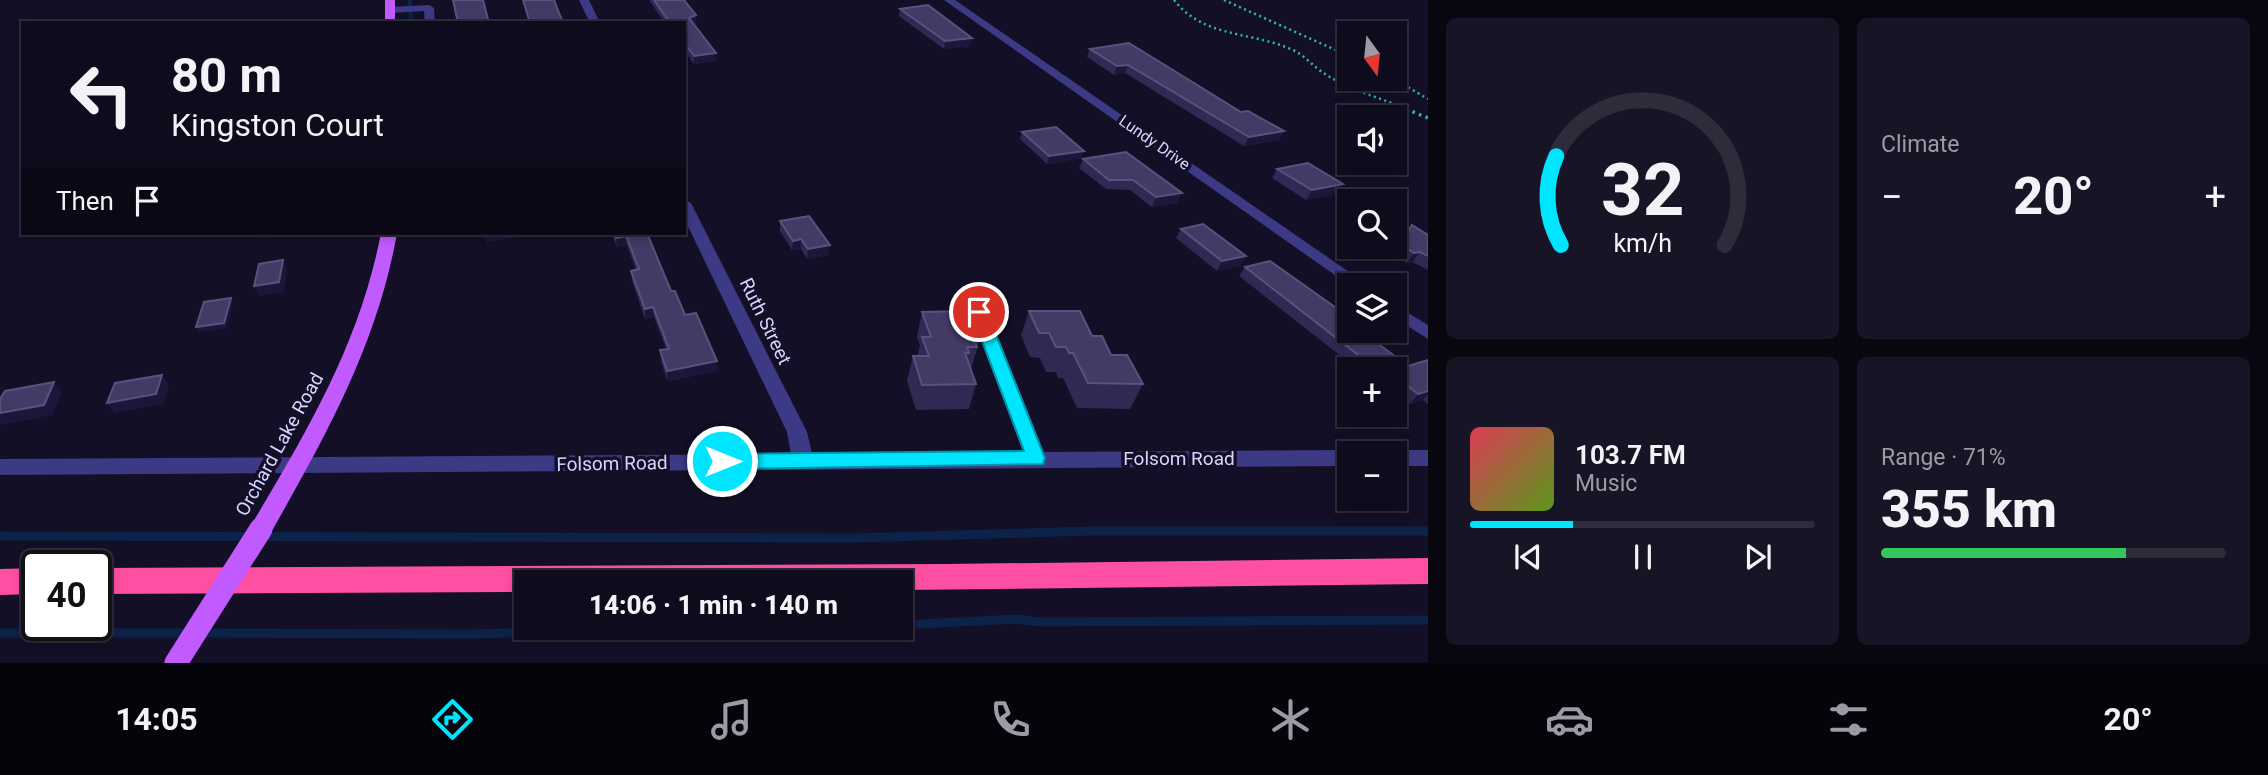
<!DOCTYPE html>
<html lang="en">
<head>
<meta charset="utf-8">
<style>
	:root { --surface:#0e0b1c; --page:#171425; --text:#f1f3f6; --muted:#9b9ba3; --line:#2e2b3b; --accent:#00e5ff }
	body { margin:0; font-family:Roboto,sans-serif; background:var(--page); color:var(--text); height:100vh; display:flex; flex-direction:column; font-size:26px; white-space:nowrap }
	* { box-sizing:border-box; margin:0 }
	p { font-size:23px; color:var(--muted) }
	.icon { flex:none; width:38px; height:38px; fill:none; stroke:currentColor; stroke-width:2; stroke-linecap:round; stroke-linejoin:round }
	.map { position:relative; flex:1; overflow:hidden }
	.drawer { display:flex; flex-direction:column; gap:18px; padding:18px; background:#08060f; width:840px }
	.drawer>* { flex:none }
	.top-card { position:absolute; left:21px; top:21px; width:665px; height:214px; border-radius:0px; box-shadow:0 4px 10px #0003,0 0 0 2px var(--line); background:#0e0b1c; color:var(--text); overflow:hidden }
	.needle { width:46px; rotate:165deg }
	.buttons { position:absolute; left:1337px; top:21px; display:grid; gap:14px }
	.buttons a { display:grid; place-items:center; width:70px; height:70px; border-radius:0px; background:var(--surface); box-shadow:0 4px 10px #0003,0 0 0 2px var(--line); font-size:35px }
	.speed { position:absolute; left:21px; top:550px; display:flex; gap:14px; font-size:35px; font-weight:700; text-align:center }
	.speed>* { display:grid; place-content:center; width:91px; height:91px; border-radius:50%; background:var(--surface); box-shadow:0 4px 10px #0003,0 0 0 2px var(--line); line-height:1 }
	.speed .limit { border:4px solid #111; border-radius:10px; background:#fff; color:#111 }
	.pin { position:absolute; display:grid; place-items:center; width:60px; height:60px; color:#fff; margin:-30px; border:4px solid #fff; border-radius:50%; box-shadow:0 2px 7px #0007 }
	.me { position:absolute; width:77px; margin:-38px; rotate:90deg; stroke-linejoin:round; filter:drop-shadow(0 0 5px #0008) }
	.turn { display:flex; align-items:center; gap:24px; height:147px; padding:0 35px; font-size:32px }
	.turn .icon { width:91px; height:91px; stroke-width:2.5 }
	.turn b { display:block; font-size:49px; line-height:60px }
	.then { display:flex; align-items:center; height:66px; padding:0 35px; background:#0003; gap:14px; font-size:26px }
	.big { font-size:52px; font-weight:800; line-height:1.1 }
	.drawer .card { flex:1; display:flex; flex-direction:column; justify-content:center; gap:10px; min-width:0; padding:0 24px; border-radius:10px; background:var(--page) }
	.drawer .dial { align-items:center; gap:0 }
	.dial svg { height:182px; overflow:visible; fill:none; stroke:var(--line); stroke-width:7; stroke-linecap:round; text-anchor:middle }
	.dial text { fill:var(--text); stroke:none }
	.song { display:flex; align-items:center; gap:21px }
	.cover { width:84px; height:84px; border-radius:10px; background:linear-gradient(135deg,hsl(350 70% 55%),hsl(90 70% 35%)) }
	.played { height:7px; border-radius:4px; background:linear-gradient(90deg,var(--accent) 30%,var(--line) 30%) }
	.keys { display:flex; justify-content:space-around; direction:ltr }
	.heat { display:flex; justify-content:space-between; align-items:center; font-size:38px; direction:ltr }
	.charge { height:10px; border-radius:5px; background:linear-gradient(90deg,#34c759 71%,var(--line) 0) }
	.drawer .tiles { flex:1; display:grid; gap:18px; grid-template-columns:repeat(2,1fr) }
	.trip { position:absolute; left:514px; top:570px; width:399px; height:70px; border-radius:0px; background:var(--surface); box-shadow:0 4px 10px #0003,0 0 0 2px var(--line); font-weight:800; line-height:70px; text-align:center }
	.dock { display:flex; height:112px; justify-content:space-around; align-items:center; background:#06040b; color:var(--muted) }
	.dock .icon { width:49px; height:49px }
	.dock .current { color:var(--accent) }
	.dock b { font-size:32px; color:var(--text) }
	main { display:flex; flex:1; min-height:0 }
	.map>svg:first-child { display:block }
</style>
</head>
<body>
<main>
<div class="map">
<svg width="1428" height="663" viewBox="0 0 1428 663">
	<rect width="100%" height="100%" fill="#130f26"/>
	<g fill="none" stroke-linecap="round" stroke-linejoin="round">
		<path stroke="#0c2248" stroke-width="4.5" d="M 410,0 L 411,23"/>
		<g stroke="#0c2248" stroke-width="9">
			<path d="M 0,536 L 854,538 L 1092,531 L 1428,531"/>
			<path d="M 901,625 L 1017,619 L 1038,622 L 1428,620"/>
			<path d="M 731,628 L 760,628"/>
			<path d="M 0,633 L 190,633"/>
			<path d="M 202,633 L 472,634 L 681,628"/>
		</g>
		<g stroke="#2fb8b0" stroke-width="2.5" stroke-dasharray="2 3.5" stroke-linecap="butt">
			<path d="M 1174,0 C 1204,39 1254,31 1295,51 C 1306,57 1315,68 1325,74 C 1350,90 1383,99 1410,110"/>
			<path d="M 1224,0 L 1349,56"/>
			<path d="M 1394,79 L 1428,99"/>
		</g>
		<path stroke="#2fb8b0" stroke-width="3.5" stroke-dasharray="2.5 4.5" stroke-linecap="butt" d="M 1406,109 L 1428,118"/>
		<g fill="#3d3a85" fill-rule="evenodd">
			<path d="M 579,0 L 589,0 L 600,23 L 590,23 Z"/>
			<path d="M 944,0 L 955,0 L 1368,285 L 1349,285 Z"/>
			<path d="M 429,5 L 434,8 L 435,23 L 425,23 L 424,11 L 390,13 L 385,10 L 390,7 Z"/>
			<path d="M 684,199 L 691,203 L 807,432 L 812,453 L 1023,452 L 970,312 L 979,306 L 988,312 L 1044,452 L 1349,450 L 1357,453 L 1349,453 L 1349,466 L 0,475 L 0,459 L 791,454 L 787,432 L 684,218 Z"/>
			<path d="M 1395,305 L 1428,325 L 1428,339 L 1395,318 Z"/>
			<path d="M 1395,450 L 1428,450 L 1428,466 L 1395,466 L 1395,453 L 1387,453 Z"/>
		</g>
		<g fill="#c25bff" fill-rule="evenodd">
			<rect x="385" y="0" width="10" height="23"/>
			<path d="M 381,233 L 397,233 C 377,346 325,437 269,536 L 261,539 L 253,536 L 250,529 L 253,522 C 309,428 360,342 381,233 Z"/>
		</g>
		<g fill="#ff4fa3" fill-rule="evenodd">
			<path d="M 1428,558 L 1428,584 L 901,590 L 901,583 L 527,583 L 527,592 L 96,594 L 96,568 L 946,564 Z"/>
			<path d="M 37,568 L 37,594 L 0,595 L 0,569 Z"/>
		</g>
		<path stroke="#c25bff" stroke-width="23" d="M 176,663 L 261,529"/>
	</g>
	<g fill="#312854">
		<path d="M 649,0 L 684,0 L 696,15 L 696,23 L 693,24 L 716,61 L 694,64 L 684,50 L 684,23 L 665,23 Z"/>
		<path d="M 900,9 L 970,46 L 944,49 L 899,16 Z"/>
		<path d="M 1090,49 L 1241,112 L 1284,131 L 1279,140 L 1244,146 L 1125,73 L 1114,75 L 1087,57 Z"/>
		<path d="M 1022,132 L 1084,151 L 1081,158 L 1047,164 L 1020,139 Z"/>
		<path d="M 1126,152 L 1177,203 L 1152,207 L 1130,190 L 1106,189 L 1079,168 L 1083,159 Z"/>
		<path d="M 1277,169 L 1343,184 L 1337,194 L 1306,200 L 1272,178 Z"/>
		<path d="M 780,221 L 829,255 L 807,259 L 801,249 L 792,250 L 780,231 Z"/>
		<path d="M 1412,225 L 1428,235 L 1428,270 L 1412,262 L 1407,263 L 1387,250 L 1389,247 L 1395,247 L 1395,240 L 1403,238 Z"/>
		<path d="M 1181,229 L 1246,256 L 1240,266 L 1217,271 L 1176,238 Z"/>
		<path d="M 611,233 L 647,233 L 671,291 L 685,315 L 717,361 L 717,371 L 667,381 L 661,361 L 660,350 L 666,349 L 654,317 L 645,319 L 632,281 L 631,271 L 636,270 L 627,245 L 617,247 Z"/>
		<path d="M 1245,267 L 1408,366 L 1428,360 L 1428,404 L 1423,400 L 1410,404 L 1395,392 L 1395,369 L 1356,368 L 1239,276 Z"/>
		<path d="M 1029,311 L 1092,336 L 1143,384 L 1130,409 L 1077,408 L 1063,378 L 1058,378 L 1056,372 L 1046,372 L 1040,358 L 1030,357 L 1021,335 Z"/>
		<path d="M 922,312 L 982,333 L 971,369 L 976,384 L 969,409 L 916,410 L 907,381 L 913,356 L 917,356 L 920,346 L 917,336 Z"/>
		<path d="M 1349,372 L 1349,383 L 1344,379 Z"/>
	</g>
	<g fill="#1d163a">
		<path d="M 696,15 L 696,23 L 689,26 L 689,18 Z"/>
		<path d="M 972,38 L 970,46 L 944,49 L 945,41 Z"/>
		<path d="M 716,53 L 716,61 L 694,64 L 694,56 Z"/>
		<path d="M 1128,65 L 1125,73 L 1114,75 L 1117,66 Z"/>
		<path d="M 1284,131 L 1279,140 L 1244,146 L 1249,137 Z"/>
		<path d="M 1084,151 L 1081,158 L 1047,164 L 1049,156 Z"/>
		<path d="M 1343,184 L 1337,194 L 1306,200 L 1312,190 Z"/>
		<path d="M 1182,193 L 1177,203 L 1152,207 L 1156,197 Z"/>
		<path d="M 259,233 L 287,233 L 286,235 L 262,239 Z"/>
		<path d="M 484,233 L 517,233 L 518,237 L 486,243 Z"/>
		<path d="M 626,236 L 627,245 L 617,247 L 616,238 Z"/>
		<path d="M 801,239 L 801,249 L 792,250 L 793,241 Z"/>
		<path d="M 830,245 L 829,255 L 807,259 L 808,249 Z"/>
		<path d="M 1420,252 L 1412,262 L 1407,263 L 1414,253 Z"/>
		<path d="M 1246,256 L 1240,266 L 1217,271 L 1222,261 Z"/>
		<path d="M 283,260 L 287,270 L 284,292 L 259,296 L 254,286 Z"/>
		<path d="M 231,298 L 233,303 L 227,328 L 199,332 L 196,327 Z"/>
		<path d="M 653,307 L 654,317 L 645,319 L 645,309 Z"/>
		<path d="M 717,361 L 717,371 L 667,381 L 667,371 Z"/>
		<path d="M 162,375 L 169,385 L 163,404 L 115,413 L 107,403 Z"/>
		<path d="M 54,382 L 62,392 L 52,415 L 1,425 L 0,423 L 0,413 Z"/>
		<path d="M 1428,391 L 1428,394 L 1423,400 L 1410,404 L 1418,394 Z"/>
	</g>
	<g fill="#433a66" stroke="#5a527e" stroke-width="2">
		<path d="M 453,0 L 483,0 L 489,23 L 458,23 Z"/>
		<path d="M 523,0 L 554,0 L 563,23 L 530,23 Z"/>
		<path d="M 654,0 L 684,0 L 696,15 L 689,18 L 716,53 L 694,56 L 684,42 L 684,23 L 670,23 Z"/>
		<path d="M 928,5 L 972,38 L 945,41 L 900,9 Z"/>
		<path d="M 1129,43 L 1241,112 L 1248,111 L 1284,131 L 1249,137 L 1128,65 L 1117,66 L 1090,49 Z"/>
		<path d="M 1056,127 L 1084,151 L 1049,156 L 1022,132 Z"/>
		<path d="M 1126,152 L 1182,193 L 1156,197 L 1133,180 L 1109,180 L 1083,159 Z"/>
		<path d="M 1308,163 L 1343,184 L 1312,190 L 1277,169 Z"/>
		<path d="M 809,216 L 830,245 L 808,249 L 801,239 L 793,241 L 780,221 Z"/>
		<path d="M 1203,224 L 1246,256 L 1222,261 L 1181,229 Z"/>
		<path d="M 1412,225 L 1428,235 L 1428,256 L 1420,252 L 1414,253 L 1395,241 L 1404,238 Z"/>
		<path d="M 614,233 L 647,233 L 671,291 L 675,291 L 685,315 L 696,313 L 717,361 L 667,371 L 660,350 L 669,349 L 653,307 L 645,309 L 631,271 L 639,269 L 626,236 L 616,238 Z"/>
		<path d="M 283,260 L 279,282 L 254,286 L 259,264 Z"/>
		<path d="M 1270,261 L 1349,317 L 1349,331 L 1361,331 L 1408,366 L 1428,360 L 1428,391 L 1418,394 L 1400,380 L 1395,382 L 1395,369 L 1352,369 L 1371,365 L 1245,267 Z"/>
		<path d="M 231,298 L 224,323 L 196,327 L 204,302 Z"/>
		<path d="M 972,311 L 982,333 L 971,333 L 977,347 L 967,347 L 969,353 L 965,353 L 976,384 L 922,385 L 913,356 L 929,356 L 922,337 L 931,337 L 922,312 Z"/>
		<path d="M 1029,311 L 1080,311 L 1092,336 L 1102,336 L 1111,355 L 1127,355 L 1143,384 L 1088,383 L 1073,353 L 1069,353 L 1066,347 L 1056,347 L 1049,333 L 1039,333 Z"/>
		<path d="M 162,375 L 156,394 L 107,403 L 115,383 Z"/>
		<path d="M 54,382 L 44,405 L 0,413 L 0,399 L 5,391 Z"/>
	</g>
	<path fill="#00e5ff" stroke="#0095a6" stroke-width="2" d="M 979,307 L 987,312 L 1045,458 L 1043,464 L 722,469 L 715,467 L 713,461 L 715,456 L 722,454 L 1024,451 L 971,312 Z"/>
	<g text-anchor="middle" stroke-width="7" stroke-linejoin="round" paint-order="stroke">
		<g font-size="16" fill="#d9d4ff" stroke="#130f26">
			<text transform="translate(1155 142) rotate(35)" y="6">Lundy Drive</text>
		</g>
		<g font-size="19" fill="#d9d4ff" stroke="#130f26">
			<text transform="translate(766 321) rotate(64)" y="7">Ruth Street</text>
			<text transform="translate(279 444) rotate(-61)" y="7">Orchard Lake Road</text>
			<text x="1179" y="465">Folsom Road</text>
			<text transform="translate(612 463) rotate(-1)" y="7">Folsom Road</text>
		</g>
	</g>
</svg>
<div class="buttons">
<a><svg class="needle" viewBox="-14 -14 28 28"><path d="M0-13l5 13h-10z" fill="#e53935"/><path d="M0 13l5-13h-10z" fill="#9b9ba3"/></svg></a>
<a><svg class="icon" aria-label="sound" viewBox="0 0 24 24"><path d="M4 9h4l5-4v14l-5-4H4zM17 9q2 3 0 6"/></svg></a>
<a><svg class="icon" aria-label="search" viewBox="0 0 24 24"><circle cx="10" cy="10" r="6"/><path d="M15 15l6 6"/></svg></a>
<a><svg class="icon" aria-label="layers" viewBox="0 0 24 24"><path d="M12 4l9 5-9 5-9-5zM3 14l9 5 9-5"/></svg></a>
<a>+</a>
<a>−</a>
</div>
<div class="speed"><div class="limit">40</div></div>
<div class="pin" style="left:979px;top:312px;background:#d93025"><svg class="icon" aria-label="arrive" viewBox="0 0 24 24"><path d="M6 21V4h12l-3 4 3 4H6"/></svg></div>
<svg class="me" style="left:722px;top:461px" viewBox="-20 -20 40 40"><circle r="17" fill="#00e5ff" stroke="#fff" stroke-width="3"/><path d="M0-11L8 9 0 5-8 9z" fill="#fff"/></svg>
<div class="trip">14:06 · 1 min · 140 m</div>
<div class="top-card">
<div class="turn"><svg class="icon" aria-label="left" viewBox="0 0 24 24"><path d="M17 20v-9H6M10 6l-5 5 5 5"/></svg><div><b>80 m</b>Kingston Court</div></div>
<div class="then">Then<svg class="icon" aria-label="arrive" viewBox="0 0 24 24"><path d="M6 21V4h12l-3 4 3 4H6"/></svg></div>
</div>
</div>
<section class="drawer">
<div class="tiles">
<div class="card dial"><svg viewBox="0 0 100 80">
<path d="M14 69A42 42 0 1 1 86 69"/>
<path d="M14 69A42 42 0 0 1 12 30" stroke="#00e5ff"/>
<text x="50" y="56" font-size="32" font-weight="700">32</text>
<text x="50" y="72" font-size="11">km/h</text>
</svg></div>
<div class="card"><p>Climate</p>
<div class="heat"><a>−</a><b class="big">20°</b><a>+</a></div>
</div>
<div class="card">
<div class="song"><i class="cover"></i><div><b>103.7 FM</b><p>Music</p></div></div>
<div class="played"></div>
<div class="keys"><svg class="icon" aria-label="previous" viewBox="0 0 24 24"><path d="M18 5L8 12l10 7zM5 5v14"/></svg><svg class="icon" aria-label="pause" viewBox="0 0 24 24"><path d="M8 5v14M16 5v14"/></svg><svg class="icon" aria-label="next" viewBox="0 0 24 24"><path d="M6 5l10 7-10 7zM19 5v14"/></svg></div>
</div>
<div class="card"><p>Range · 71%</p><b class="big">355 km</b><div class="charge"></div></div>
</div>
</section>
</main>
<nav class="dock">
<b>14:05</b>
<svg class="icon current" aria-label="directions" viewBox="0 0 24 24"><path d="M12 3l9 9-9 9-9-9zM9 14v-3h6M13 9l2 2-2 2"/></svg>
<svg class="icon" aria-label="music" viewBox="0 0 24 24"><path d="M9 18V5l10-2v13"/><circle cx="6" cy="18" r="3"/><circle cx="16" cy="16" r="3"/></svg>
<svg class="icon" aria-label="phone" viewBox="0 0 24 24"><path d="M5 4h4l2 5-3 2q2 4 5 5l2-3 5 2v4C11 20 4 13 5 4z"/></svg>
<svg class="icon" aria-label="climate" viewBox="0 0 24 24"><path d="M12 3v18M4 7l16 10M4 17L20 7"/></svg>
<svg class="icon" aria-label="car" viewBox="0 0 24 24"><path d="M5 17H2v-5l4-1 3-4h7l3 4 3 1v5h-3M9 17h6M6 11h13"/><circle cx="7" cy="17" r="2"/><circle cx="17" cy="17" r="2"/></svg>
<svg class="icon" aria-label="filters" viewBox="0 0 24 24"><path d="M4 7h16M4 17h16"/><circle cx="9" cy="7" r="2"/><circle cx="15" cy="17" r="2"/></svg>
<b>20°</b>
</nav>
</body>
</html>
